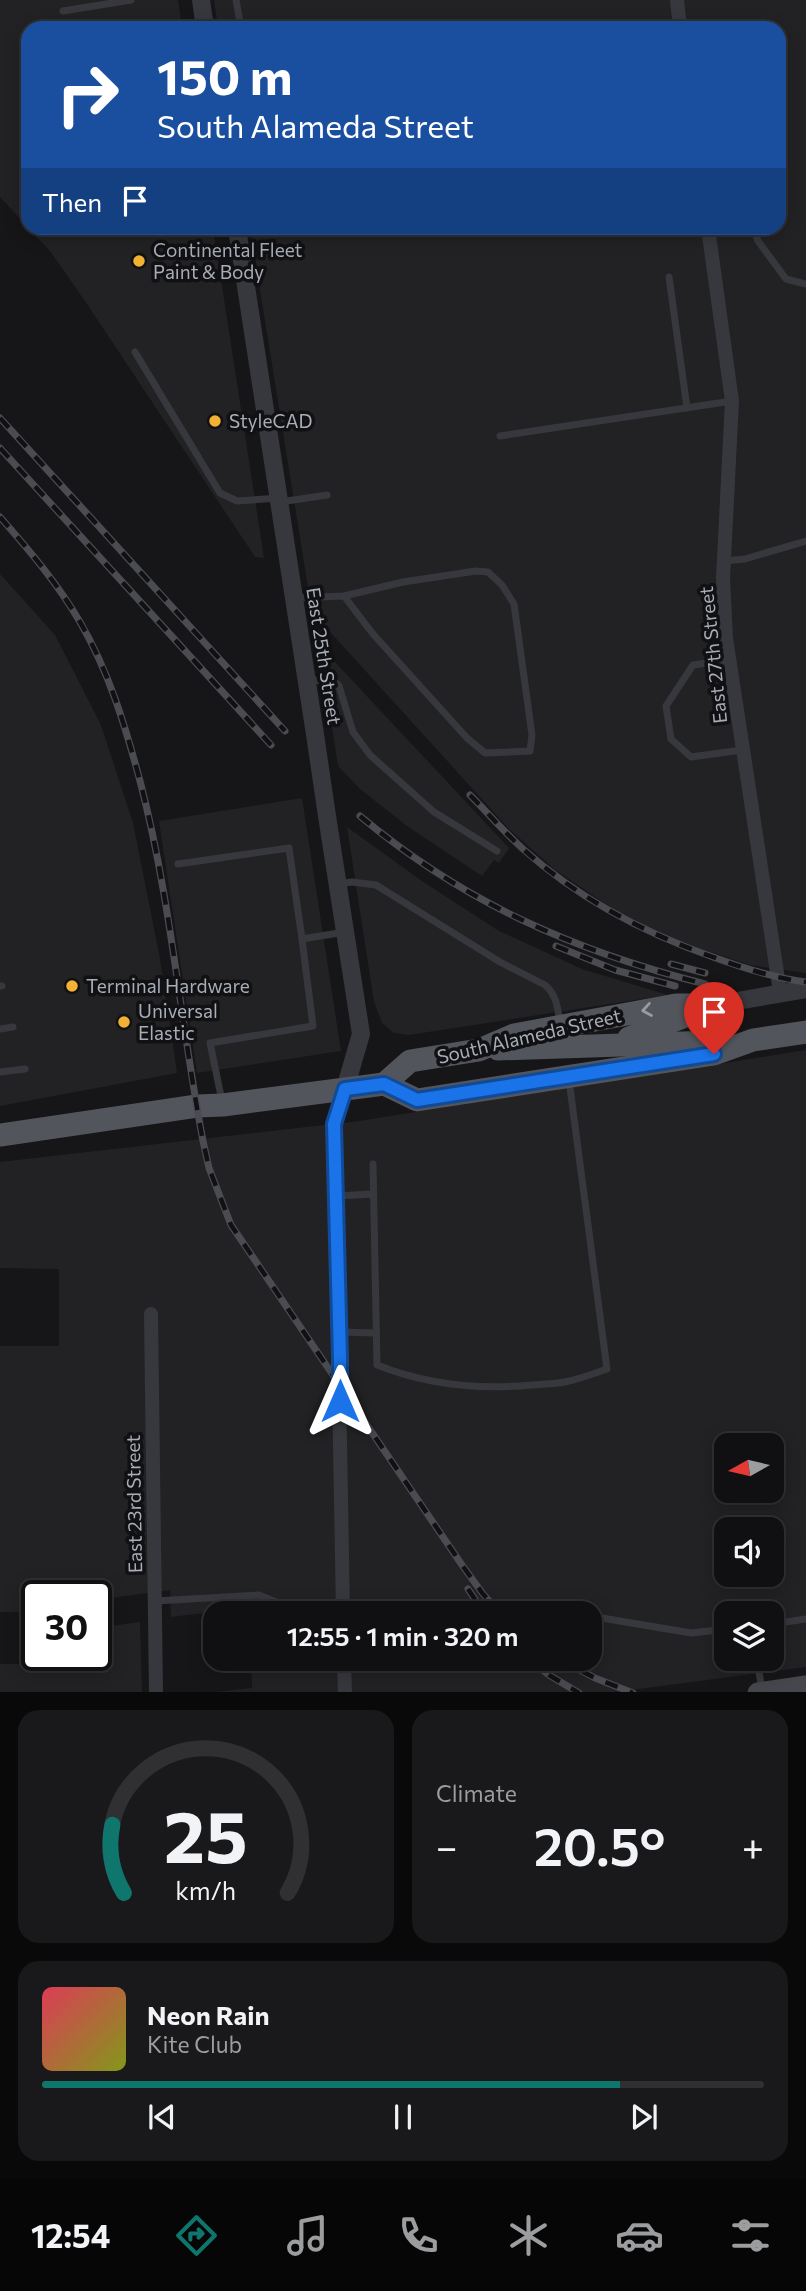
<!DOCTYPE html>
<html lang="en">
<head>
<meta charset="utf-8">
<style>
	:root { --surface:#101012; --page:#19191b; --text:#f1f3f6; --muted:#9c9d9f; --line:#303032; --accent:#0f766e }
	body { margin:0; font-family:Commissioner,sans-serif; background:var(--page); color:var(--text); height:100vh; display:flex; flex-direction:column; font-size:26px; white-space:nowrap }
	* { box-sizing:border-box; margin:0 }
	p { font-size:23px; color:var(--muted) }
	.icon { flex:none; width:38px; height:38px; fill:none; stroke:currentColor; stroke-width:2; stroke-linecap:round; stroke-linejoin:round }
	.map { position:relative; height:1692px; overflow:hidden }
	.sheet { display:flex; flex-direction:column; gap:18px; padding:18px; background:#09090a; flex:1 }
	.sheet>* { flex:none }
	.top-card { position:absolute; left:21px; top:21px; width:765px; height:214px; border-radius:21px; box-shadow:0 4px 18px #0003,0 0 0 2px var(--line); background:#1a4fa0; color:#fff; overflow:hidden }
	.needle { width:46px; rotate:262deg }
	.buttons { position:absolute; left:714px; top:1433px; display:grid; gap:14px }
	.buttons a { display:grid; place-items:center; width:70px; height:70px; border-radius:14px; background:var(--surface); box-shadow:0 4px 18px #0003,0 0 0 2px var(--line); font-size:35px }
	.speed { position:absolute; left:21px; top:1580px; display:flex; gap:14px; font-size:35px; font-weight:700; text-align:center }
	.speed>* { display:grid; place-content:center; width:91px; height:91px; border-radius:50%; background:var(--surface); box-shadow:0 4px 18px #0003,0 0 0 2px var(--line); line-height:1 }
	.speed .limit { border:4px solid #111; border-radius:10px; background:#fff; color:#111 }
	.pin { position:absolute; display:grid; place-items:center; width:60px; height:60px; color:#fff; margin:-72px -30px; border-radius:50% 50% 50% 0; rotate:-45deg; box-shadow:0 0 7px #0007 }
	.pin .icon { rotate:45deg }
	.me { position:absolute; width:77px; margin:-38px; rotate:0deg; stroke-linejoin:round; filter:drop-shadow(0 0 5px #0008) }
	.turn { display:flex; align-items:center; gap:24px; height:147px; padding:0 21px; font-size:32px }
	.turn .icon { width:91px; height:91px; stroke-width:2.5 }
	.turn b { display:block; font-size:49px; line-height:60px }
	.then { display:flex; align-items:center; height:66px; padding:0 21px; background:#0003; gap:14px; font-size:26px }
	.big { font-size:52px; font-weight:600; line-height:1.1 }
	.sheet .tile { flex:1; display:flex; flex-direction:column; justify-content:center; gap:10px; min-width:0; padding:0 24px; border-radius:21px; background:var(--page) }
	.sheet .dial { align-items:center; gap:0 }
	.dial svg { height:182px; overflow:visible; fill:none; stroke:var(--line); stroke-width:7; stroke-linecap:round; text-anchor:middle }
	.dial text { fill:var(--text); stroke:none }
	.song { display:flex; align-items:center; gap:21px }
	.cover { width:84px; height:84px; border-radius:10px; background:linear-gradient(135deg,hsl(350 70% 55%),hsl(70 70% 35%)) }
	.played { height:7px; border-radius:4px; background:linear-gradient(90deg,var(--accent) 80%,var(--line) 80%) }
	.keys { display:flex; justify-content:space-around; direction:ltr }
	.heat { display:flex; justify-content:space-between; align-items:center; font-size:38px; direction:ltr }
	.sheet .tiles { flex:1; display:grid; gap:18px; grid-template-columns:1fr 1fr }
	.tile:last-child { grid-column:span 2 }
	.trip { position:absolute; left:203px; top:1601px; width:399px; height:70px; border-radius:21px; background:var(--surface); box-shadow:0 4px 18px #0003,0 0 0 2px var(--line); font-weight:600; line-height:70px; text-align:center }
	.tabs { display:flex; height:112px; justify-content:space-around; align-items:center; background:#060607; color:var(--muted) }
	.tabs .icon { width:49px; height:49px }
	.tabs .on { color:var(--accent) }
	.tabs b { font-size:32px; color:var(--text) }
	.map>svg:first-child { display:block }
</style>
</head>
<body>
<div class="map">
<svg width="806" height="1693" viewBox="0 0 806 1693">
	<rect width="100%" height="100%" fill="#161618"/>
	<g fill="#222225" fill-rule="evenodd">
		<path d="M 0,0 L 178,0 L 182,28 L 28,28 L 28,227 L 0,197 Z"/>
		<path d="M 214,0 L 806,0 L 806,973 L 750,965 L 681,942 L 648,928 L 616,911 L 554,869 L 509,829 L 312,612 L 250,228 L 779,228 L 779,28 L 218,28 Z"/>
		<path d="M 28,228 L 213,228 L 264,558 L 255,557 L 87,304 L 50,251 Z"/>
		<path d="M 0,574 L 55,635 L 101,725 L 133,823 L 160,959 L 177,1073 L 0,1106 Z"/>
		<path d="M 319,645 L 509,848 L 499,863 L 494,860 L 482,876 L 407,826 L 360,789 L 338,766 Z"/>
		<path d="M 302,798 L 341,1051 L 197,1073 L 159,821 Z"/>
		<path d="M 347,827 L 422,881 L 499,931 L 582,969 L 668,995 L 409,1035 L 394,1033 L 382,1023 L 374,1002 Z"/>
		<path d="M 806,1050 L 806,1667 L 608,1693 L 215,1692 L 252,1688 L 251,1659 L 590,1659 L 590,1614 L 215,1614 L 215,1629 L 213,1612 L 171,1617 L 170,1590 L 96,1600 L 96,1596 L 37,1596 L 37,1612 L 0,1612 L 0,1346 L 59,1346 L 59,1269 L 0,1268 L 0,1162 L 359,1121 ZM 726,1446 L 772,1446 L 772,1491 L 726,1491 ZM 726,1530 L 772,1530 L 772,1575 L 726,1575 ZM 726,1614 L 772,1614 L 772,1659 L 726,1659 Z"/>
		<path d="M 140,1622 L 142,1692 L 0,1692 L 0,1664 L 66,1664 L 66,1656 L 96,1656 L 96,1628 Z"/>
	</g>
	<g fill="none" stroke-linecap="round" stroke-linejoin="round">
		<g stroke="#37383d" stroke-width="7">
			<path d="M 236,0 L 241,28"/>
			<path d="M 63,11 L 131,0"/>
			<path d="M 753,228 L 758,241 L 786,279 L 806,284"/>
			<path d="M 669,277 L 687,408"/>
			<path d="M 135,352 L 220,493 L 237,501 L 279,498"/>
			<path d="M 500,436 L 732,401"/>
			<path d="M 280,502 L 327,495"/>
			<path d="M 724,561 L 745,559 L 806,541"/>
			<path d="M 294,598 L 344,596 L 403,582 L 476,571 L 488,572 L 502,585 L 514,604 L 532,735 L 530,751 L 485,753 L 467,738 L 373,634 L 344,596"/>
			<path d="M 729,660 L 693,665 L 666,706 L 671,739 L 691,757 L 742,750"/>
			<path d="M 308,679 L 336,683 L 339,686 L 353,732 L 370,755 L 434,812 L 497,851"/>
			<path d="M 178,864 L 289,848 L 302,939 L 345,932"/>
			<path d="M 338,884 L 352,882 L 376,885 L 500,962 L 545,985 C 557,995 558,1010 560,1024"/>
			<path d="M 0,986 L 2,986"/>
			<path d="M 0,1029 L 13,1027"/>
			<path d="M 0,1072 L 25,1069"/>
			<path d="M 222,1101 L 210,1043 L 313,1026 L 302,939"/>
			<path d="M 373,1164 L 377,1365 C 427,1385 478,1390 532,1385 C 543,1384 554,1384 565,1382 C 579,1379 593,1374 607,1369 L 569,1080"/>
			<path d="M 336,1196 L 373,1194"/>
			<path d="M 340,1332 L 376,1333"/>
			<path d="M 155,1601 L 259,1595 L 304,1613 L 334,1614"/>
			<path d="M 560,1612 L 570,1614"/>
			<path d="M 590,1616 L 691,1633 L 726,1629"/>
			<path d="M 772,1624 L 806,1619"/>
			<path d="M 757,1659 L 762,1691"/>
		</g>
		<g stroke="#37383d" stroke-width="14">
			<path d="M 677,0 L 680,28"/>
			<path d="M 708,228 L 732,401 L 723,578 L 726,638 L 780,992"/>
			<path d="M 151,1314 L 156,1693"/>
			<path d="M 343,1614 L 339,1386 L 340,1358 L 333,1124 L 345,1089"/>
			<path d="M 344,1659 L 345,1693"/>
		</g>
		<g stroke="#37383d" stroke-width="18">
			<path d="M 201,0 L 205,28"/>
			<path d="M 237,228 L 316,741"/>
			<path d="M 327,816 L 361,1034 L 345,1089"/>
			<path d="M 714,1005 L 806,989"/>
		</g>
		<path stroke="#45474d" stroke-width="21" d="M 758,1693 L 806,1686"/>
		<g stroke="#53555c" stroke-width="23">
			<path d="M 629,1038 L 698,1011"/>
			<path d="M 498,1049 L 712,1042"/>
			<path d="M 384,1084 L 410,1061 L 479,1050 L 514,1035 L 676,1005 L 714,1005"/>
			<path d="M 0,1135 L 197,1106 L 223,1105 L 384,1084 L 417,1100 L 714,1054 L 753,1040 L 806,1032"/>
		</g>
		<g stroke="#4a4c52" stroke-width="7">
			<g id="rail">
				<path d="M 0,418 L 285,731"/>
				<path d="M 0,448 L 271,745"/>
				<path d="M 0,517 C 29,550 58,584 80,622 C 109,672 125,725 140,781 C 171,899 180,1021 203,1141 L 209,1168 L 231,1225 L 462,1565 L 483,1594 L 501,1614"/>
				<path d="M 470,795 C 488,813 504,832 523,849 C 578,898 644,933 713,957 C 743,968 774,978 806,982"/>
				<path d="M 360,816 C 464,903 575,951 705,984"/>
				<path d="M 556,946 L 615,970 L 675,986"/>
				<path d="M 671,964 L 705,973"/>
				<path d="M 468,1589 L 485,1614"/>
				<path d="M 528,1659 L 549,1675 L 579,1693"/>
				<path d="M 559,1659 L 595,1678 L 633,1693"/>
			</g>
		</g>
		<use href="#rail" stroke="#111113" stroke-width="4.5" stroke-dasharray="13" stroke-linecap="butt"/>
		<path stroke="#37383d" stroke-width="18" d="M 316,741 L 327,816"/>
	</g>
	<defs><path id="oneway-chevron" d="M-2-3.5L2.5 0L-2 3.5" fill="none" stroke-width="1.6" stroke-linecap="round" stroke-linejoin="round" transform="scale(1.75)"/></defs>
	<use stroke="#979ba6" href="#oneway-chevron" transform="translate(647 1010) rotate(170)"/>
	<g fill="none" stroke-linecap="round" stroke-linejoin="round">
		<g stroke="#114b97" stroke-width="18">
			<path id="route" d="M 340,1401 L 340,1358 L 334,1124 L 345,1089 L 384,1084 L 417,1100 L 714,1054"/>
		</g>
		<use href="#route" stroke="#1a73e8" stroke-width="12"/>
	</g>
	<g fill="#f2b134" stroke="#111113" stroke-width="2.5">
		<circle cx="139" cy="261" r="7"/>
		<circle cx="215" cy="421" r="7"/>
		<circle cx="72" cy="986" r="7"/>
		<circle cx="124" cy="1022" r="7"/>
	</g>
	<g text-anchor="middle" stroke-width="7" stroke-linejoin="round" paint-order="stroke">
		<g font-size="19" fill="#a8adb8" stroke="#111113" text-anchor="start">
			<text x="153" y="257">Continental Fleet<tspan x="153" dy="22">Paint &amp; Body</tspan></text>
			<text x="229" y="428">StyleCAD</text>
			<text x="86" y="993">Terminal Hardware</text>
			<text x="138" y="1018">Universal<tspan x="138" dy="22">Elastic</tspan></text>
		</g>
		<g font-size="19" fill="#a8adb8" stroke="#111113">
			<text transform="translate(713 655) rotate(-96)" y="7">East 27th Street</text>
			<text transform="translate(324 656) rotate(81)" y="7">East 25th Street</text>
			<text transform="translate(529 1036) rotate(-13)" y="7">South Alameda Street</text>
			<text transform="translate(134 1504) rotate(-91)" y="7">East 23rd Street</text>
		</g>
	</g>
</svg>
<div class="buttons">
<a><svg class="needle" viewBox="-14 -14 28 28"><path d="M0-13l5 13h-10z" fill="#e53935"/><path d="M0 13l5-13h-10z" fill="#9c9d9f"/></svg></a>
<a><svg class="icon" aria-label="sound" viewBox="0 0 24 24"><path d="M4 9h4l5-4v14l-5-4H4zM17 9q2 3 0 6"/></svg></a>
<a><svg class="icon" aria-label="layers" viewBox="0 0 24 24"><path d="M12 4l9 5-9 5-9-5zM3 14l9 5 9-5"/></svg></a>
</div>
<div class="speed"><div class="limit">30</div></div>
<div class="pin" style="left:714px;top:1054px;background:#d93025"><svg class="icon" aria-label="arrive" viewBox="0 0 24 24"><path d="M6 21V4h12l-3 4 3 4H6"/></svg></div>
<svg class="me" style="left:340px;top:1401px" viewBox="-20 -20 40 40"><path d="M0-17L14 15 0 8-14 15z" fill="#1a73e8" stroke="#fff" stroke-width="4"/></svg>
<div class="trip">12:55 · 1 min · 320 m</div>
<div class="top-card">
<div class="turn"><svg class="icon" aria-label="right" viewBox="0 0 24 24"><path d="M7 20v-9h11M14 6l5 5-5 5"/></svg><div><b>150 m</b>South Alameda Street</div></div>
<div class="then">Then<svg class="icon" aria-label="arrive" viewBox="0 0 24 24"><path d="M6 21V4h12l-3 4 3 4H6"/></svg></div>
</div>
</div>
<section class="sheet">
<div class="tiles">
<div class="tile dial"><svg viewBox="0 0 100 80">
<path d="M14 69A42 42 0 1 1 86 69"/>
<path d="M14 69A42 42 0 0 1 9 39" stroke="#0f766e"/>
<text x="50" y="56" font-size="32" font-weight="700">25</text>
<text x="50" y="72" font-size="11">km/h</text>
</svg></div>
<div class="tile"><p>Climate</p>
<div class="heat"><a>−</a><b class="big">20.5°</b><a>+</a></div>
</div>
<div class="tile">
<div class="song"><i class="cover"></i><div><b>Neon Rain</b><p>Kite Club</p></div></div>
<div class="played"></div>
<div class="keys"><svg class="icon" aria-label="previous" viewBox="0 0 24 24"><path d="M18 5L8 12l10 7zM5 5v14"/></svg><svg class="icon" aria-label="pause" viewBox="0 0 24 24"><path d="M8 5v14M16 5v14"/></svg><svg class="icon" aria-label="next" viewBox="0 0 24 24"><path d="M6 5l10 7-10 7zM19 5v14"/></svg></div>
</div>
</div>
</section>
<nav class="tabs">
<b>12:54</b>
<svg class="icon on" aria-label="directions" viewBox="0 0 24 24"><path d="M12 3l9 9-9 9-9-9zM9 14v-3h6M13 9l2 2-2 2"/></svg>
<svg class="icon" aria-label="music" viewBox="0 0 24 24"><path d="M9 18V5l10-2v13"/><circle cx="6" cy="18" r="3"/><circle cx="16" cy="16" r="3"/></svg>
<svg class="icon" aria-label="phone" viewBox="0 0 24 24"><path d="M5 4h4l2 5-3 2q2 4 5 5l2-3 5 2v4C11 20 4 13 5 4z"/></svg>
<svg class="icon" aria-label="climate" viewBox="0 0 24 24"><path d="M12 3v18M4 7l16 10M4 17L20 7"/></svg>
<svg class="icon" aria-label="car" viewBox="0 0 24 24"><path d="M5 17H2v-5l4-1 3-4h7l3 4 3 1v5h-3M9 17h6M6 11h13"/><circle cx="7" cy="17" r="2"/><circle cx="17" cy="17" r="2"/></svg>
<svg class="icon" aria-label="filters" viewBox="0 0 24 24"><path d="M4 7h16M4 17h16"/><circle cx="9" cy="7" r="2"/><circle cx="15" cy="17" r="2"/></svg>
</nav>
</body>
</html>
